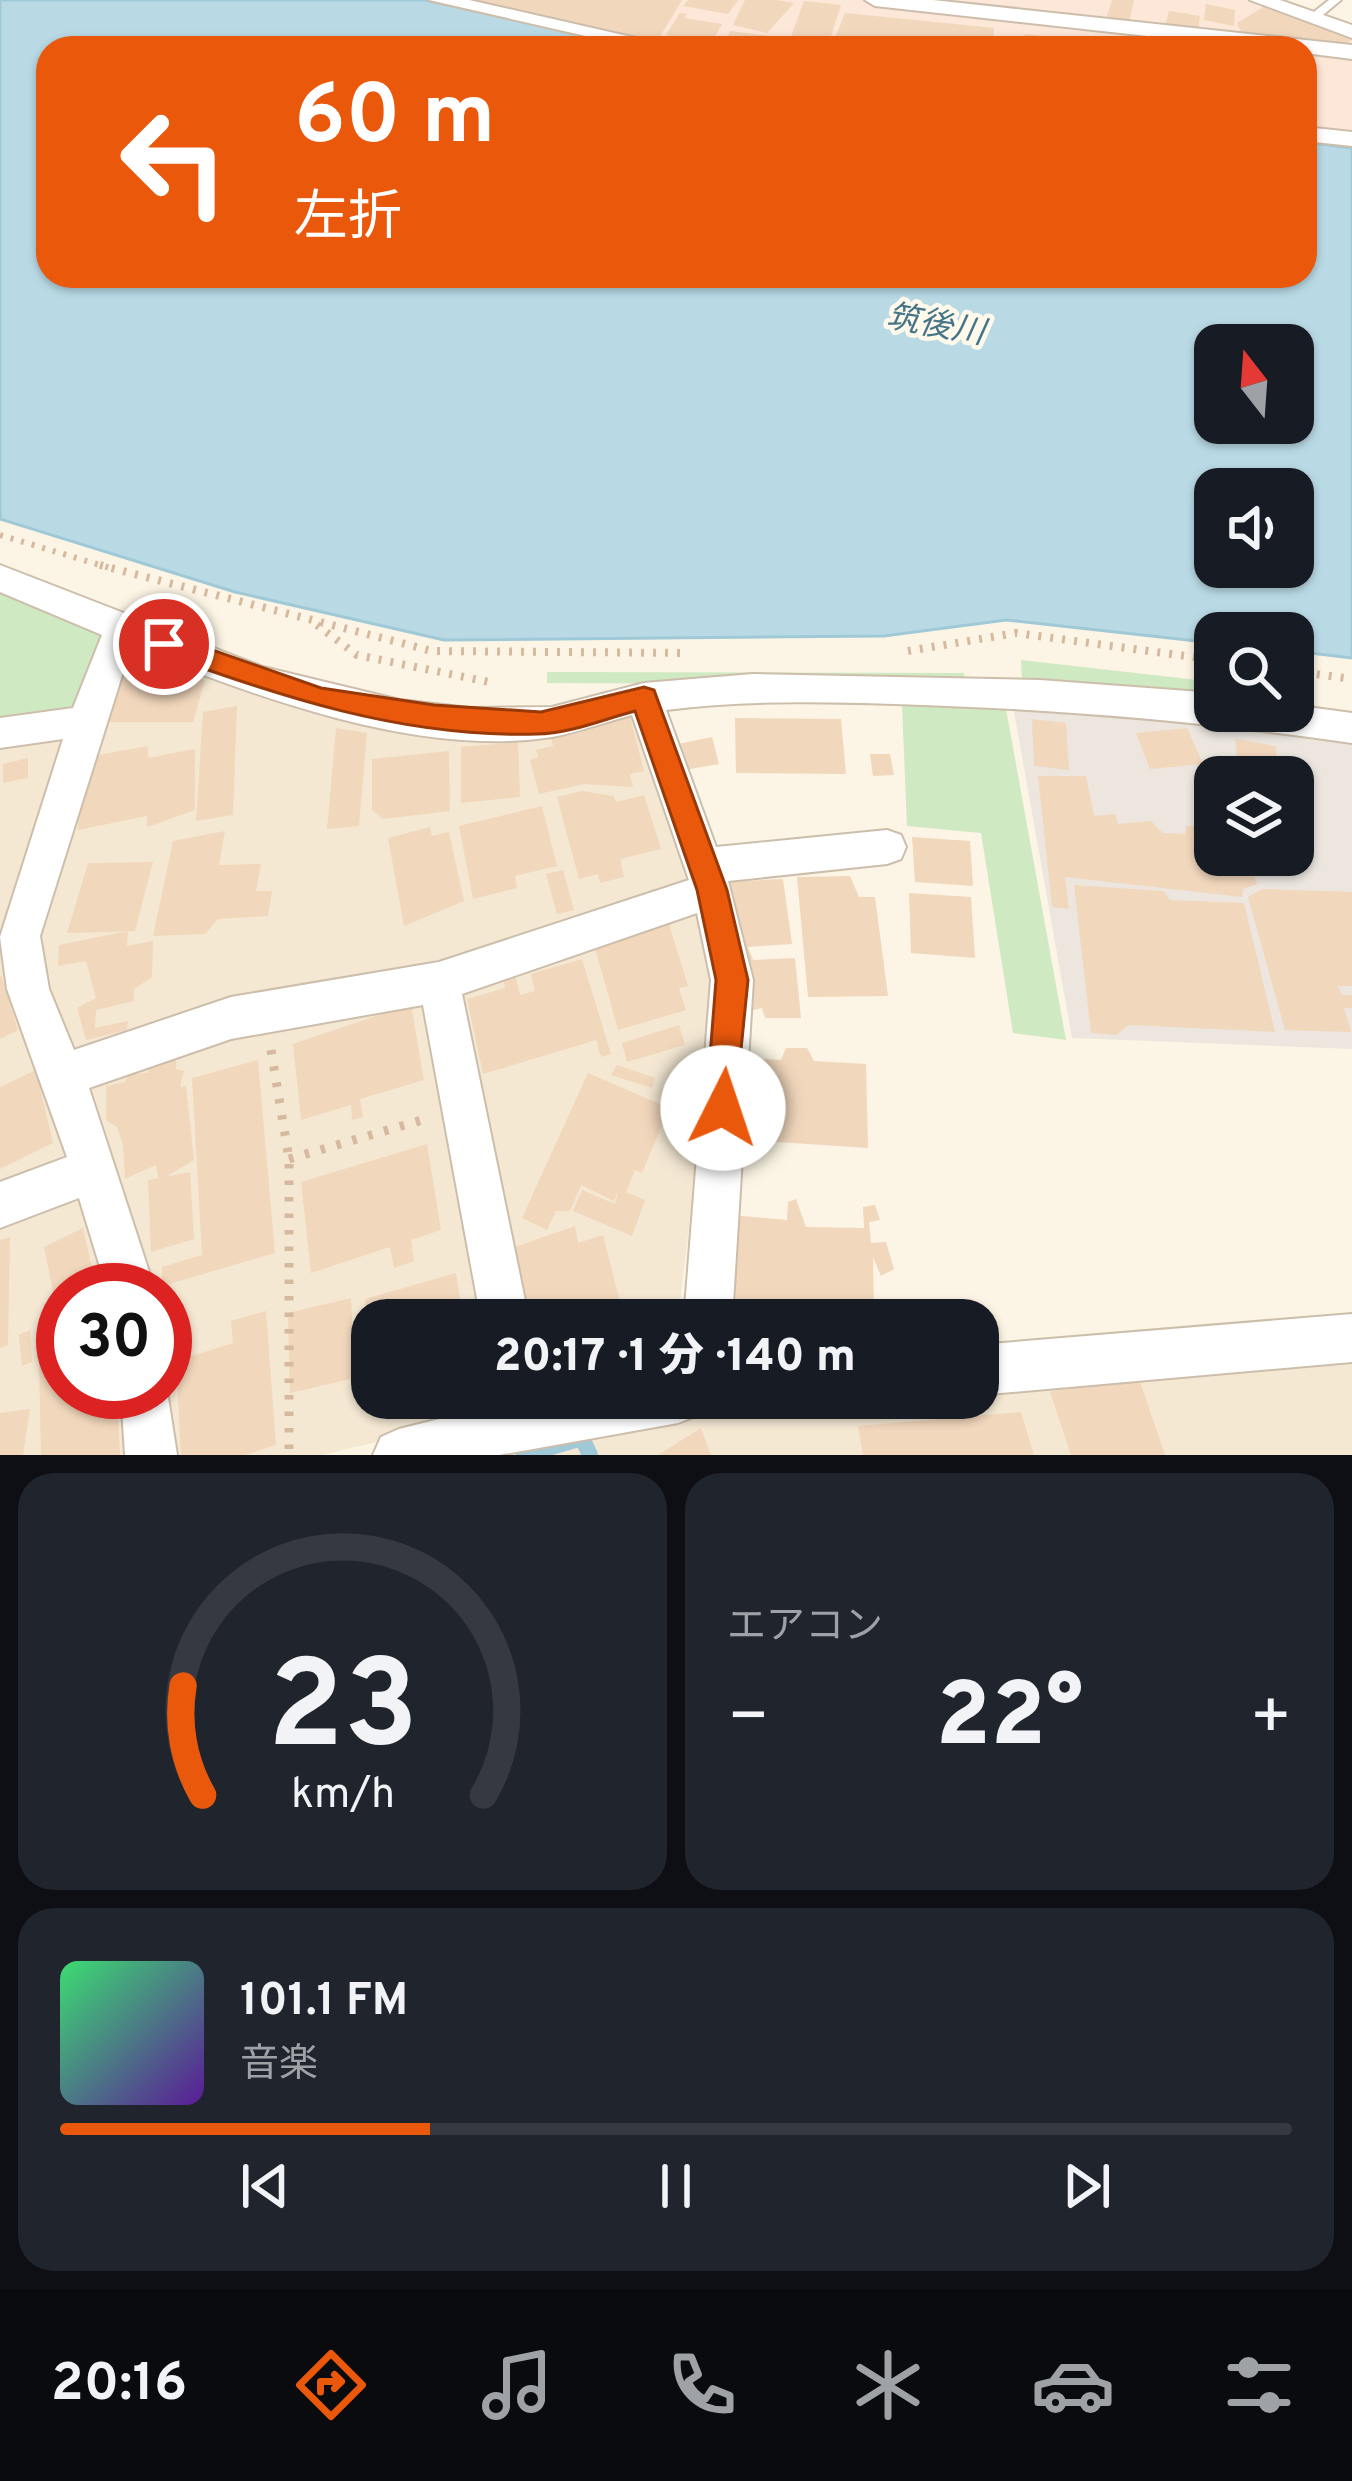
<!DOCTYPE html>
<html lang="ja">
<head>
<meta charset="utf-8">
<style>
	:root { --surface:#171b24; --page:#20242c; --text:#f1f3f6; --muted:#9ea1a6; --line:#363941; --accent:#ea580c }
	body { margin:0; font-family:Overpass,"Noto Sans JP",sans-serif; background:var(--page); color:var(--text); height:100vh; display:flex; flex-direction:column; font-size:45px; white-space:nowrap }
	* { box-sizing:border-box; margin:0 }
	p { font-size:39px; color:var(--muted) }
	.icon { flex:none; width:66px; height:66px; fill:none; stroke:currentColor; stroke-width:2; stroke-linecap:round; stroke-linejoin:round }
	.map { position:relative; height:1455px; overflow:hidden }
	.side { display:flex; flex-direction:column; gap:18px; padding:18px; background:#0d0f14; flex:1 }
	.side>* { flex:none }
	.guide { position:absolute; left:36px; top:36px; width:1281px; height:252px; border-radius:36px; box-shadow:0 3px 9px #0004; background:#ea580c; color:#fff; overflow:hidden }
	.needle { width:78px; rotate:343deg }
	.buttons { position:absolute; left:1194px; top:324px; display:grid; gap:24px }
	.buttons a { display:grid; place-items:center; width:120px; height:120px; border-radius:24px; background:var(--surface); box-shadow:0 3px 9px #0004; font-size:60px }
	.speed { position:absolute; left:36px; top:1263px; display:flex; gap:24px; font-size:60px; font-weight:700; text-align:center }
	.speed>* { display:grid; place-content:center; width:156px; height:156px; border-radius:50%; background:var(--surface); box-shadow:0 3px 9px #0004; line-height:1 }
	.speed .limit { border:18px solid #d22; background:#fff; color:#111 }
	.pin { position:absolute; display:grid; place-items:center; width:102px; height:102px; color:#fff; margin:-51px; border:6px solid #fff; border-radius:50%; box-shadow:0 3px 12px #0007 }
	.me { position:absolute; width:132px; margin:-66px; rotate:4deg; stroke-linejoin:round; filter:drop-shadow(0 0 9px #0008) }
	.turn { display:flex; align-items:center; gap:42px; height:252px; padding:0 60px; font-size:54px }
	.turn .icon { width:156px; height:156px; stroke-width:2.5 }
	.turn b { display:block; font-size:84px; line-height:102px }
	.big { font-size:90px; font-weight:800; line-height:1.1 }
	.side .tile { flex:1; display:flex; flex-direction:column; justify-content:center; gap:18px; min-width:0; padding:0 42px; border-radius:36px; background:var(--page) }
	.side .dial { align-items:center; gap:0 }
	.dial svg { height:312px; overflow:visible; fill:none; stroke:var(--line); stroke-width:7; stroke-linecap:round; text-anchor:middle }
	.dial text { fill:var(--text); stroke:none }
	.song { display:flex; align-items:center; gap:36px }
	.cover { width:144px; height:144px; border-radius:18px; background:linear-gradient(135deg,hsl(140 70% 55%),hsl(270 70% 35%)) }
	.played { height:12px; border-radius:6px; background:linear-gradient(90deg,var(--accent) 30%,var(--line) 30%) }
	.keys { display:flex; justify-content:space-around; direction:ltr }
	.heat { display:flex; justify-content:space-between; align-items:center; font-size:66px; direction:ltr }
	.side .tiles { flex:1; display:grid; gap:18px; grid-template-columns:1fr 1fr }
	.tile:last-child { grid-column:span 2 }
	.trip { position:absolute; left:351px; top:1299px; width:648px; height:120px; border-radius:36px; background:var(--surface); box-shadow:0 3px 9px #0004; font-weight:800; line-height:120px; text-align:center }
	.tabs { display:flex; height:192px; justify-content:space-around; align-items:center; background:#090b0e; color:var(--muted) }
	.tabs .icon { width:84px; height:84px }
	.tabs .current { color:var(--accent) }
	.tabs b { font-size:54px; color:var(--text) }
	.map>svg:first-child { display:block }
</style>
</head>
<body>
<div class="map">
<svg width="1352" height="1455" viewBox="0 0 1352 1455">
	<rect width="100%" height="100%" fill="#fcf5e5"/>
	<g fill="#f4e8d3" fill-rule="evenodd">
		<path d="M 129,643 L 315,709 L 636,711 L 718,981 L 678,1320 L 372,1320 L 372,1398 L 559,1398 L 323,1455 L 0,1455 L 0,744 ZM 63,1290 L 165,1290 L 165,1392 L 63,1392 Z"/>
		<path d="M 1352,1354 L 1352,1455 L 442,1455 L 527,1436 L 704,1411 L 854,1398 L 978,1398 L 978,1387 Z"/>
	</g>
	<g fill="#fce7d8">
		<path d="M 440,0 L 866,0 L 1298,48 L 673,48 Z"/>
		<path d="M 883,0 L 1256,0 L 1352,33 L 1352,52 Z"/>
		<path d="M 1305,49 L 1352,54 L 1352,137 L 1305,132 Z"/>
	</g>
	<path fill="#ece6df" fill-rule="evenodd" d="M 1013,706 L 1133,709 L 1352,740 L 1352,1049 L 1072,1038 ZM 1215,777 L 1293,777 L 1293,855 L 1215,855 Z"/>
	<g fill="#cfe9c3">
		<path d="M 0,581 L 109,636 L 74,711 L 0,723 Z"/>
		<path d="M 1021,660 L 1215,682 L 1215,696 L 1022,680 Z"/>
		<path d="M 547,672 L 964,673 L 965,685 L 547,683 Z"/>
		<path d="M 902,705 L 1006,709 L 1066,1040 L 1013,1033 L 981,833 L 907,826 Z"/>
	</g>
	<path fill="#b9dae5" stroke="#a0c9d7" stroke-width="3" fill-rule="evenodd" d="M 0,0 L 425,0 L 646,48 L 48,48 L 48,276 L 1305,276 L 1305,142 L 1352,148 L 1352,658 L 1293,651 L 1293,633 L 1215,633 L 1215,643 L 1006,620 L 884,636 L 444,640 L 235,592 L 0,519 ZM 1215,345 L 1293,345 L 1293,423 L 1215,423 ZM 1215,489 L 1293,489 L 1293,567 L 1215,567 Z"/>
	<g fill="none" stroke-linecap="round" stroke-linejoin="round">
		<path stroke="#a0c9d7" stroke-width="16" d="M 524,1455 L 582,1438 L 590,1455"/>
	</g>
	<g fill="#f1d7bc">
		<path d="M 457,0 L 682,0 L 656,43 Z"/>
		<path d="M 688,0 L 738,0 L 728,14 L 683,6 Z"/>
		<path d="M 745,0 L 776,0 L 794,3 L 767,33 L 733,25 Z"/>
		<path d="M 1112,0 L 1134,0 L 1129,23 L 1106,19 Z"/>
		<path d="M 804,1 L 841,5 L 827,48 L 787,48 Z"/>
		<path d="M 1206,4 L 1235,10 L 1234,26 L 1204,20 Z"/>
		<path d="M 1265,6 L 1308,19 L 1352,40 L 1341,47 L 1242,34 L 1237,23 Z"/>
		<path d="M 1169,11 L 1200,16 L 1198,31 L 1165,26 Z"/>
		<path d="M 680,13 L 687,14 L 684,18 L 722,24 L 711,43 L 666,35 Z"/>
		<path d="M 845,13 L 994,28 L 993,48 L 831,48 Z"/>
		<path d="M 730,31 L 778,37 L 773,48 L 723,45 Z"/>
		<path d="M 1025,34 L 1080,40 L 1079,48 L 1023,48 Z"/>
		<path d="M 126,661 L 205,680 L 193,722 L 105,722 Z"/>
		<path d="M 237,706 L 233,815 L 196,821 L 203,712 Z"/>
		<path d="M 630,716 L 644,771 L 630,774 L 633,787 L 584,784 L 539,794 L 530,760 L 538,757 L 536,750 L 553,746 L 551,739 L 582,732 L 585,725 Z"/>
		<path d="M 735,718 L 841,719 L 846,774 L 736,773 Z"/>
		<path d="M 1032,719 L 1066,723 L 1069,770 L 1034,766 Z"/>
		<path d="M 336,728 L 367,733 L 359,826 L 327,829 Z"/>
		<path d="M 1187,728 L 1203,764 L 1150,769 L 1136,733 Z"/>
		<path d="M 712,737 L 719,764 L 684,770 L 678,744 Z"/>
		<path d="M 1235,739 L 1276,746 L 1278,776 L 1238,770 Z"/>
		<path d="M 518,742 L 520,797 L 461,803 L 461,747 Z"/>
		<path d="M 148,746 L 148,758 L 195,749 L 195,810 L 147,827 L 147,816 L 78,830 L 82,758 Z"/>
		<path d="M 449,751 L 450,811 L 383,819 L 372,810 L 372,759 Z"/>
		<path d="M 870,754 L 890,754 L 894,775 L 873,776 Z"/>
		<path d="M 28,758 L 28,778 L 3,783 L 3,764 Z"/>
		<path d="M 1038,776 L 1086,776 L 1094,816 L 1115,814 L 1118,824 L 1151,821 L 1163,833 L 1185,834 L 1186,826 L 1209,825 L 1215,833 L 1215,855 L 1248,855 L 1257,884 L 1243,889 L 1242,897 L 1065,877 L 1069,909 L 1052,907 Z"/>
		<path d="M 582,791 L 613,796 L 617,802 L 644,795 L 661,849 L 620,859 L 624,877 L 600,883 L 598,874 L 579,879 L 557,797 Z"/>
		<path d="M 542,806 L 557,866 L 515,876 L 517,888 L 473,899 L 459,826 Z"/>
		<path d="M 430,827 L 432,836 L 449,832 L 464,901 L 404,926 L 388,838 Z"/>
		<path d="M 225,831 L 219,865 L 261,864 L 256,891 L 272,891 L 268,916 L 218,919 L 205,934 L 153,936 L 173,841 Z"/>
		<path d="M 912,837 L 970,841 L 973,886 L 915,882 Z"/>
		<path d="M 153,862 L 135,931 L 67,933 L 88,863 Z"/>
		<path d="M 563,870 L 574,910 L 557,914 L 546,874 Z"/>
		<path d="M 850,876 L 859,897 L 875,897 L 888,996 L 808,997 L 797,877 Z"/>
		<path d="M 783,879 L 792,944 L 748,947 L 753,960 L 795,958 L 801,1018 L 765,1018 L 762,1008 L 744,1012 L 726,882 Z"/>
		<path d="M 1074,885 L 1163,891 L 1170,900 L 1244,903 L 1275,1032 L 1129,1025 L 1116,1035 L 1091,1033 Z"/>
		<path d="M 1262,889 L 1352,892 L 1352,986 L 1337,986 L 1343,995 L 1352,995 L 1352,1008 L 1344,1008 L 1351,1032 L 1285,1030 L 1248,897 Z"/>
		<path d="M 909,893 L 971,897 L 975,958 L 911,953 Z"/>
		<path d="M 668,921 L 688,986 L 679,988 L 686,1010 L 618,1030 L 595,948 L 602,946 L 600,940 Z"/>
		<path d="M 128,931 L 127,946 L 153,941 L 152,977 L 134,989 L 134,1001 L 96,1010 L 95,1028 L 128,1021 L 127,1030 L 86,1040 L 77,1008 L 96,998 L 86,961 L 58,966 L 59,945 Z"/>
		<path d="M 582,959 L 611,1054 L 601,1057 L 596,1040 L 483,1074 L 467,999 L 505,988 L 502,973 L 514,970 L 520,995 L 535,991 L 531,974 Z"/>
		<path d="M 1,975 L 18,1030 L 0,1039 L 0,976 Z"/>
		<path d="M 411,1004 L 424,1080 L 360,1099 L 363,1117 L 352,1120 L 351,1105 L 301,1120 L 293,1044 Z"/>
		<path d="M 679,1025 L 685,1045 L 627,1062 L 622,1043 Z"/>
		<path d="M 786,1048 L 807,1048 L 814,1061 L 866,1064 L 868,1148 L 732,1139 L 736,1057 L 781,1060 Z"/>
		<path d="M 176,1058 L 176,1069 L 184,1071 L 180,1087 L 186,1086 L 194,1160 L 159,1181 L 156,1165 L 125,1179 L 123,1144 L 117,1127 L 106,1120 L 106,1086 L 125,1082 L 129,1074 L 147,1073 L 153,1062 Z"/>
		<path d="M 258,1060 L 275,1253 L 162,1286 L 162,1267 L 202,1255 L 192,1078 Z"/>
		<path d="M 617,1065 L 655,1078 L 652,1088 L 611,1075 Z"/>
		<path d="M 36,1070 L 53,1143 L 0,1169 L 0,1087 Z"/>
		<path d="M 588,1073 L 669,1108 L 642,1173 L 635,1170 L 626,1192 L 645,1200 L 632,1236 L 573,1211 L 582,1190 L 615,1204 L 619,1189 L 614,1201 L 581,1185 L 570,1211 L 556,1211 L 547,1230 L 522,1218 Z"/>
		<path d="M 427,1144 L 441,1230 L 411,1240 L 414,1261 L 394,1268 L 390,1247 L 311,1273 L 301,1182 Z"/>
		<path d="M 190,1172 L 194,1239 L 151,1252 L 148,1180 Z"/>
		<path d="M 796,1199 L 806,1227 L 864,1228 L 863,1207 L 875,1205 L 880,1220 L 869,1222 L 871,1243 L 886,1242 L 894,1269 L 881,1276 L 873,1257 L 874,1320 L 727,1309 L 731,1215 L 787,1220 L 788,1202 Z"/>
		<path d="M 575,1226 L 578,1243 L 603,1235 L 620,1302 L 591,1312 L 593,1320 L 531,1320 L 515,1247 Z"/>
		<path d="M 83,1228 L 96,1286 L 63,1290 L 63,1303 L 56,1307 L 44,1247 Z"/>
		<path d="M 10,1237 L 8,1345 L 0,1348 L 0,1240 Z"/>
		<path d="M 456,1273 L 463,1320 L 372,1320 L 369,1338 L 365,1299 Z"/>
		<path d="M 351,1298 L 355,1378 L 290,1393 L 288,1313 Z"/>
		<path d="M 266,1311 L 276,1445 L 245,1455 L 181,1455 L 176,1361 L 233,1343 L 231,1321 Z"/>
		<path d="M 30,1330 L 32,1362 L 22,1366 L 19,1335 Z"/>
		<path d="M 63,1352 L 63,1392 L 117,1392 L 120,1455 L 41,1455 L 39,1361 Z"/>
		<path d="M 1138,1376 L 1165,1455 L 1071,1455 L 1050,1392 Z"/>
		<path d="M 30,1409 L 23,1455 L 0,1455 L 0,1413 Z"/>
		<path d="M 1021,1412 L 1034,1455 L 863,1455 L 858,1426 Z"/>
		<path d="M 701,1428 L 711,1455 L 658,1455 Z"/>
	</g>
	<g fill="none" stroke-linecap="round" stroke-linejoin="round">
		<g stroke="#cdbeab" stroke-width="4">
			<path id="lane" d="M 1329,0 L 1341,0 L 1318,19 L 1310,19 L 1310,15 Z"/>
		</g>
		<g stroke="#cdbeab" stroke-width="4">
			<g id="street">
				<path d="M 429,0 L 469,0 L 680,48 L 638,48 Z"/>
				<path d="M 865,0 L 933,0 L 1352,45 L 1352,59 L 1305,53 L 1305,48 L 1256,48 L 875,6 Z"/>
				<path d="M 1250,0 L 1280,0 L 1352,25 L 1352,38 Z"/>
				<path d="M 1305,127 L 1352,132 L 1352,146 L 1305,141 Z"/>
				<path d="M 0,565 L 263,667 L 400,700 L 469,708 L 552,707 L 644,683 L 753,674 L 1040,680 L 1215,693 L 1215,711 L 1293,711 L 1293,705 L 1352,713 L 1352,743 C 1208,722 1069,710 923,705 C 838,702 751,699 666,710 L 716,847 L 887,830 L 901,835 L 906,847 L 901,859 L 887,864 L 728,881 L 753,980 L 732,1320 L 684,1320 L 711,980 L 697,913 L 462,994 L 529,1320 L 481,1320 L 423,1005 L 231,1039 L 89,1088 L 155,1290 L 107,1290 L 79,1198 L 0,1228 L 0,1182 L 67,1157 L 7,989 L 0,937 L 63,739 L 0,748 L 0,718 L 73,708 L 102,635 L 0,592 ZM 131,647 C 255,696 417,758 552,737 C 579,732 605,722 632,715 L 689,880 L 439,962 L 231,997 L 74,1050 L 49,989 L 40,936 Z"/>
				<path d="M 1352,1314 L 1352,1362 L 978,1395 L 978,1345 Z"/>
				<path d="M 165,1378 L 177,1455 L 125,1455 L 121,1392 L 165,1392 Z"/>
				<path d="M 524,1398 L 703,1398 L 696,1416 L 678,1423 L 499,1455 L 373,1455 L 381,1437 L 399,1429 Z"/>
			</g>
		</g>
		<path stroke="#d6baa0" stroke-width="6" stroke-dasharray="3 8" stroke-linecap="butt" d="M 0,535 L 110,568"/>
		<g stroke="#d6baa0" stroke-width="8" stroke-dasharray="3 9" stroke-linecap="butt">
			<path d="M 100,565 L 432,651 L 689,653"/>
			<path d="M 317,625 L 357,655 L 494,683"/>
			<path d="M 908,651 L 1016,633 L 1215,660"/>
			<path d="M 1293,671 L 1352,679"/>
		</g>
		<g stroke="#d6baa0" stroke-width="9" stroke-dasharray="4.5 12" stroke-linecap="butt">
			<path d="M 271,1050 L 289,1159 L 289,1455"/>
			<path d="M 289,1159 L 422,1120"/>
		</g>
		<use href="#lane" fill="#fff" fill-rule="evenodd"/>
		<use href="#street" fill="#fff" fill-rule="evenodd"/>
	</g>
	<path fill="#ea580c" stroke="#983908" stroke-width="3" d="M 164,633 L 321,688 L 434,705 L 541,712 L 644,687 L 654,690 L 727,890 L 748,980 L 734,1119 L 723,1124 L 711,1119 L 706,1108 L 716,980 L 697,890 L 635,711 C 604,719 569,734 537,734 C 400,738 281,696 154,651 L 151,644 Z"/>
	<g text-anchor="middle" stroke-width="9" stroke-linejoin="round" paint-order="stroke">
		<g font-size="33" font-style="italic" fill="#447588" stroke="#fff9eb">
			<text transform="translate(936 323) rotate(10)" y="12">筑後川</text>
		</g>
	</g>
</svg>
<div class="buttons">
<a><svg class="needle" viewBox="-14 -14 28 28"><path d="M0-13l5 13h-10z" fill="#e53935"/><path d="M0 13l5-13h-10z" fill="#9ea1a6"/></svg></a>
<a><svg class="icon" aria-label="sound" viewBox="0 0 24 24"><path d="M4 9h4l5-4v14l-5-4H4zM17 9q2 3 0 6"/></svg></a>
<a><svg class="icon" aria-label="search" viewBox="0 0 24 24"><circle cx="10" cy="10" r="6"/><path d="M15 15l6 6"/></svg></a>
<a><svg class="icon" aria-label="layers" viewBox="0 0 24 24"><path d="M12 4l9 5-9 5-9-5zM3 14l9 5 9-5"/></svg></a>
</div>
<div class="speed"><div class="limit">30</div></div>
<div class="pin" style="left:164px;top:644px;background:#d93025"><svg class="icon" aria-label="arrive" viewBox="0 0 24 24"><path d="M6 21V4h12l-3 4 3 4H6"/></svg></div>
<svg class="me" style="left:723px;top:1108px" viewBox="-20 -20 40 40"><circle r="19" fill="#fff"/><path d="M0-13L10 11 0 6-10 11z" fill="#ea580c"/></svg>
<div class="trip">20:17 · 1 分 · 140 m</div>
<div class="guide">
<div class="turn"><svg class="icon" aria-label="left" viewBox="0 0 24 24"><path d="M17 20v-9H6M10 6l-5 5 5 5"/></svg><div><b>60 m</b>左折</div></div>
</div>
</div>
<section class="side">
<div class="tiles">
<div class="tile dial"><svg viewBox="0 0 100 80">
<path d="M14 69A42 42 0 1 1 86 69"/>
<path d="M14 69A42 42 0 0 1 9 41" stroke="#ea580c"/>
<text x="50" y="56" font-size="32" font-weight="700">23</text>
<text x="50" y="72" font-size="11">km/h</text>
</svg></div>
<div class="tile"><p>エアコン</p>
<div class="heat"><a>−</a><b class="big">22°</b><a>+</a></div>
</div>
<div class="tile">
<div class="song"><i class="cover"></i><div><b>101.1 FM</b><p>音楽</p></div></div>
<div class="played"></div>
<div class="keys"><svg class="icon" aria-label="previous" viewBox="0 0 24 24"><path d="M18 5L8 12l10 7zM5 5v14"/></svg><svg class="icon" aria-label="pause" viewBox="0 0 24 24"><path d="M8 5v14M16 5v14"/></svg><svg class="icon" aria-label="next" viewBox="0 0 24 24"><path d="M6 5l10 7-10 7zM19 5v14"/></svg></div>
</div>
</div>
</section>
<nav class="tabs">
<b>20:16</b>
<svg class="icon current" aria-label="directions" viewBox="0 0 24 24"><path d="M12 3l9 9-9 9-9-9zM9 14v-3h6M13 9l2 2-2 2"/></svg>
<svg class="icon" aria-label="music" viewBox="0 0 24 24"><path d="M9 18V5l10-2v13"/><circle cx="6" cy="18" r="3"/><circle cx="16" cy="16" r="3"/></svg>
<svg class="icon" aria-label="phone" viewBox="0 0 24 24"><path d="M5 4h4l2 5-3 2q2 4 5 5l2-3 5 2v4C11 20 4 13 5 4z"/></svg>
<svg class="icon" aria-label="climate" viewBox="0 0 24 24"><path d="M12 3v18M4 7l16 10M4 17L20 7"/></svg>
<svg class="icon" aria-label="car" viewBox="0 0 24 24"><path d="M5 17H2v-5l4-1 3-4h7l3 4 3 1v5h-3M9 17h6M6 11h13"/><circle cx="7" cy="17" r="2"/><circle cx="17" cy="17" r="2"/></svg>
<svg class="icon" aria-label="filters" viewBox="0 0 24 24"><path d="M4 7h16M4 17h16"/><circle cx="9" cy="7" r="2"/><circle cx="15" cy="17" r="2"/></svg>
</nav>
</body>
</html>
